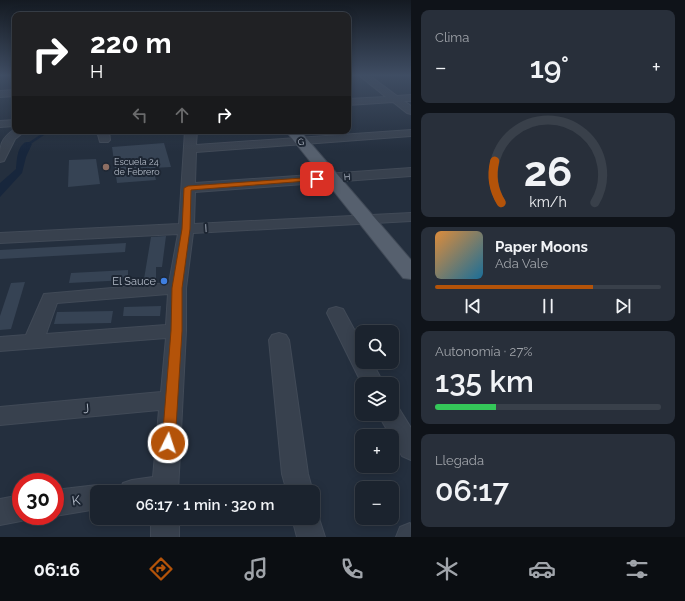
<!DOCTYPE html>
<html lang="es">
<head>
<meta charset="utf-8">
<style>
	:root { --surface:#1b232e; --page:#282f3a; --text:#f1f3f6; --muted:#a0a4aa; --line:#39404a; --accent:#b45309 }
	body { margin:0; font-family:Raleway,sans-serif; background:var(--page); color:var(--text); height:100vh; display:flex; flex-direction:column; font-size:15px; white-space:nowrap }
	* { box-sizing:border-box; margin:0 }
	p { font-size:13px; color:var(--muted) }
	.icon { flex:none; width:22px; height:22px; fill:none; stroke:currentColor; stroke-width:2; stroke-linecap:round; stroke-linejoin:round }
	.map { position:relative; flex:1; overflow:hidden }
	.details { display:flex; flex-direction:column; gap:10px; padding:10px; background:#0f1319; width:274px }
	.details>* { flex:none }
	.hud { position:absolute; left:12px; top:12px; width:339px; height:122px; border-radius:8px; box-shadow:0 2px 10px #0003,0 0 0 1px var(--line); background:#202124; color:#fff; overflow:hidden }
	.fabs { position:absolute; left:355px; top:325px; display:grid; gap:8px }
	.fabs a { display:grid; place-items:center; width:44px; height:44px; border-radius:8px; background:var(--surface); box-shadow:0 2px 10px #0003,0 0 0 1px var(--line); font-size:20px }
	.speed { position:absolute; left:12px; top:473px; display:flex; gap:8px; font-size:20px; font-weight:700; text-align:center }
	.speed>* { display:grid; place-content:center; width:52px; height:52px; border-radius:50%; background:var(--surface); box-shadow:0 2px 10px #0003,0 0 0 1px var(--line); line-height:1 }
	.speed .limit { border:6px solid #d22; background:#fff; color:#111 }
	.pin { position:absolute; display:grid; place-items:center; width:34px; height:34px; color:#fff; margin:-17px; border-radius:8px; box-shadow:0 2px 6px #0006 }
	.me { position:absolute; width:44px; margin:-22px; rotate:4deg; stroke-linejoin:round; filter:drop-shadow(0 0 3px #0008) }
	.turn { display:flex; align-items:center; gap:14px; height:84px; padding:0 12px; font-size:18px }
	.turn .icon { width:52px; height:52px; stroke-width:2.5 }
	.turn b { display:block; font-size:28px; line-height:34px }
	.lanes { display:flex; align-items:center; height:38px; padding:0 12px; background:#0003; justify-content:center; gap:20px; direction:ltr }
	.lanes .off { opacity:.35 }
	.big { font-size:30px; font-weight:600; line-height:1.1 }
	.details .tile { flex:1; display:flex; flex-direction:column; justify-content:center; gap:6px; min-width:0; padding:0 14px; border-radius:8px; background:var(--page) }
	.details .dial { align-items:center; gap:0 }
	.dial svg { height:104px; overflow:visible; fill:none; stroke:var(--line); stroke-width:7; stroke-linecap:round; text-anchor:middle }
	.dial text { fill:var(--text); stroke:none }
	.song { display:flex; align-items:center; gap:12px }
	.cover { width:48px; height:48px; border-radius:6px; background:linear-gradient(135deg,hsl(30 70% 55%),hsl(200 70% 35%)) }
	.played { height:4px; border-radius:2px; background:linear-gradient(90deg,var(--accent) 70%,var(--line) 70%) }
	.keys { display:flex; justify-content:space-around; direction:ltr }
	.heat { display:flex; justify-content:space-between; align-items:center; font-size:22px; direction:ltr }
	.charge { height:6px; border-radius:3px; background:linear-gradient(90deg,#34c759 27%,var(--line) 0) }
	.trip { position:absolute; left:90px; top:485px; width:230px; height:40px; border-radius:8px; background:var(--surface); box-shadow:0 2px 10px #0003,0 0 0 1px var(--line); font-weight:600; line-height:40px; text-align:center }
	.tab-bar { display:flex; height:64px; justify-content:space-around; align-items:center; background:#0b0e12; color:var(--muted) }
	.tab-bar .icon { width:28px; height:28px }
	.tab-bar .active { color:var(--accent) }
	.tab-bar b { font-size:18px; color:var(--text) }
	main { display:flex; flex:1; min-height:0 }
	.map>svg:first-child { display:block }
</style>
</head>
<body>
<main>
<div class="map">
<svg width="411" height="537" viewBox="0 0 411 537">
	<rect width="100%" height="100%" fill="#242f3e"/>
	<path fill="#17263c" d="M 26,142 L 29,142 L 32,144 L 26,157 L 22,173 L 0,197 L 0,183 L 16,169 C 17,160 17,146 26,142 Z"/>
	<g fill="none" stroke-linecap="round" stroke-linejoin="round">
		<path stroke="#17263c" stroke-width="2.5" d="M 27,145 L 48,131"/>
	</g>
	<g fill="#364354">
		<path d="M 164,143 L 171,167 L 153,168 L 156,180 L 117,183 L 112,147 Z"/>
		<path d="M 96,159 L 100,184 L 68,187 L 69,160 Z"/>
		<path d="M 166,236 L 162,267 L 156,267 L 156,278 L 144,279 L 151,237 Z"/>
		<path d="M 126,243 L 125,252 L 0,259 L 0,250 Z"/>
		<path d="M 128,270 L 128,280 L 69,283 L 71,273 Z"/>
		<path d="M 25,282 L 11,329 L 0,330 L 0,316 L 11,283 Z"/>
		<path d="M 161,306 L 160,316 L 123,316 L 124,307 Z"/>
		<path d="M 113,311 L 111,323 L 54,324 L 57,312 Z"/>
	</g>
	<g fill="none" stroke-linecap="round" stroke-linejoin="round">
		<g stroke="#414a57" stroke-width="2">
			<g id="minor">
				<path d="M 360,76 L 370,76 L 397,96 L 411,95 L 411,101 L 404,101 L 411,106 L 411,114 L 407,113 L 393,102 L 348,105 L 348,99 L 386,97 Z"/>
				<path d="M 15,90 L 15,96 L 0,97 L 0,91 Z"/>
				<path d="M 15,120 L 15,126 L 0,127 L 0,121 Z"/>
				<path d="M 15,129 L 15,131 L 25,131 L 15,139 L 4,161 L 0,162 C 0,145 0,139 15,129 Z"/>
				<path d="M 411,130 L 411,136 L 196,152 L 195,183 L 411,168 L 411,176 L 195,192 L 194,224 L 411,213 L 411,221 L 193,233 L 186,288 L 186,331 L 178,492 L 119,492 L 123,483 L 132,480 L 153,477 L 159,410 L 0,425 L 0,407 L 161,392 L 166,338 L 0,351 L 0,337 L 26,335 L 44,294 L 169,283 L 178,234 L 0,243 L 0,233 L 179,224 L 185,131 L 197,131 L 196,145 ZM 168,294 L 166,325 L 46,334 L 57,303 Z"/>
				<path d="M 97,131 L 109,131 L 110,140 L 108,142 L 100,142 Z"/>
				<path d="M 336,307 L 343,309 L 362,344 L 362,362 L 372,362 L 384,384 L 362,384 L 327,313 L 329,309 Z"/>
				<path d="M 279,333 L 286,335 L 289,340 L 308,474 L 313,492 L 313,493 L 287,492 L 282,474 L 269,340 L 272,335 Z"/>
				<path d="M 392,405 L 398,407 L 411,428 L 411,460 L 402,456 L 378,414 L 392,414 Z"/>
				<path d="M 97,485 L 106,488 L 108,492 L 97,492 L 97,509 L 55,516 L 55,490 Z"/>
				<path d="M 21,495 L 21,516 L 31,517 L 21,521 L 0,525 L 0,499 Z"/>
				<path d="M 313,508 L 316,509 L 325,537 L 297,537 L 292,518 L 313,518 Z"/>
				<rect x="151" y="518" width="28" height="19"/>
				<path d="M 410,523 L 411,537 L 396,537 L 400,527 Z"/>
			</g>
		</g>
		<g stroke="#414a57" stroke-width="2">
			<path id="major" d="M 286,131 L 300,131 L 411,260 L 411,279 L 403,278 Z"/>
		</g>
		<use href="#minor" fill="#38414e" fill-rule="evenodd"/>
		<use href="#major" fill="#56606e" fill-rule="evenodd"/>
	</g>
	<linearGradient id="sky" x2="0" y2="1"><stop stop-color="#141a22"/><stop offset="0.5" stop-color="#3f4d63"/><stop offset="1" stop-color="#3f4d63" stop-opacity="0"/></linearGradient>
	<rect width="411" height="151" fill="url(#sky)"/>
	<path fill="#b45309" stroke="#753606" d="M 317,177 L 320,177 L 320,180 L 191,190 L 190,229 L 182,288 L 182,331 L 175,443 L 173,447 L 168,449 L 164,447 L 162,443 L 171,331 L 172,288 L 182,229 L 184,188 L 188,186 Z"/>
	<circle fill="#8d6e63" stroke="#1d2633" stroke-width="1.5" cx="106" cy="167" r="4"/>
	<circle fill="#3f7fe0" stroke="#1d2633" stroke-width="1.5" cx="164" cy="281" r="4"/>
	<g text-anchor="middle" stroke-width="4" stroke-linejoin="round" paint-order="stroke">
		<g font-size="9" fill="#b4bcc9" stroke="#1d2633">
			<text transform="translate(301 142) rotate(-4)" y="3">G</text>
			<text transform="translate(347 177) rotate(-4)" y="3">H</text>
		</g>
		<g font-size="9" fill="#b4bcc9" stroke="#1d2633" text-anchor="start">
			<text x="114" y="165">Escuela 24<tspan x="114" dy="10">de Febrero</tspan></text>
		</g>
		<g font-size="11" fill="#b4bcc9" stroke="#1d2633">
			<text transform="translate(206 228) rotate(-3)" y="4">I</text>
		</g>
		<g font-size="11" fill="#b4bcc9" stroke="#1d2633" text-anchor="end">
			<text x="156" y="285">El Sauce</text>
		</g>
		<g font-size="13" fill="#b4bcc9" stroke="#1d2633">
			<text transform="translate(86 408) rotate(-6)" y="5">J</text>
			<text transform="translate(76 500) rotate(-8)" y="5">K</text>
		</g>
	</g>
</svg>
<div class="fabs">
<a><svg class="icon" aria-label="search" viewBox="0 0 24 24"><circle cx="10" cy="10" r="6"/><path d="M15 15l6 6"/></svg></a>
<a><svg class="icon" aria-label="layers" viewBox="0 0 24 24"><path d="M12 4l9 5-9 5-9-5zM3 14l9 5 9-5"/></svg></a>
<a>+</a>
<a>−</a>
</div>
<div class="speed"><div class="limit">30</div></div>
<div class="pin" style="left:317px;top:179px;background:#d93025"><svg class="icon" aria-label="arrive" viewBox="0 0 24 24"><path d="M6 21V4h12l-3 4 3 4H6"/></svg></div>
<svg class="me" style="left:168px;top:443px" viewBox="-20 -20 40 40"><circle r="17" fill="#b45309" stroke="#fff" stroke-width="3"/><path d="M0-11L8 9 0 5-8 9z" fill="#fff"/></svg>
<div class="trip">06:17 · 1 min · 320 m</div>
<div class="hud">
<div class="turn"><svg class="icon" aria-label="right" viewBox="0 0 24 24"><path d="M7 20v-9h11M14 6l5 5-5 5"/></svg><div><b>220 m</b>H</div></div>
<div class="lanes"><svg class="icon off" aria-label="left" viewBox="0 0 24 24"><path d="M17 20v-9H6M10 6l-5 5 5 5"/></svg><svg class="icon off" aria-label="ahead" viewBox="0 0 24 24"><path d="M12 20V5M6 11l6-6 6 6"/></svg><svg class="icon" aria-label="right" viewBox="0 0 24 24"><path d="M7 20v-9h11M14 6l5 5-5 5"/></svg></div>
</div>
</div>
<section class="details">
<div class="tile"><p>Clima</p>
<div class="heat"><a>−</a><b class="big">19°</b><a>+</a></div>
</div>
<div class="tile dial"><svg viewBox="0 0 100 80">
<path d="M14 69A42 42 0 1 1 86 69"/>
<path d="M14 69A42 42 0 0 1 9 37" stroke="#b45309"/>
<text x="50" y="56" font-size="32" font-weight="700">26</text>
<text x="50" y="72" font-size="11">km/h</text>
</svg></div>
<div class="tile">
<div class="song"><i class="cover"></i><div><b>Paper Moons</b><p>Ada Vale</p></div></div>
<div class="played"></div>
<div class="keys"><svg class="icon" aria-label="previous" viewBox="0 0 24 24"><path d="M18 5L8 12l10 7zM5 5v14"/></svg><svg class="icon" aria-label="pause" viewBox="0 0 24 24"><path d="M8 5v14M16 5v14"/></svg><svg class="icon" aria-label="next" viewBox="0 0 24 24"><path d="M6 5l10 7-10 7zM19 5v14"/></svg></div>
</div>
<div class="tile"><p>Autonomía · 27%</p><b class="big">135 km</b><div class="charge"></div></div>
<div class="tile"><p>Llegada</p><b class="big">06:17</b></div>
</section>
</main>
<nav class="tab-bar">
<b>06:16</b>
<svg class="icon active" aria-label="directions" viewBox="0 0 24 24"><path d="M12 3l9 9-9 9-9-9zM9 14v-3h6M13 9l2 2-2 2"/></svg>
<svg class="icon" aria-label="music" viewBox="0 0 24 24"><path d="M9 18V5l10-2v13"/><circle cx="6" cy="18" r="3"/><circle cx="16" cy="16" r="3"/></svg>
<svg class="icon" aria-label="phone" viewBox="0 0 24 24"><path d="M5 4h4l2 5-3 2q2 4 5 5l2-3 5 2v4C11 20 4 13 5 4z"/></svg>
<svg class="icon" aria-label="climate" viewBox="0 0 24 24"><path d="M12 3v18M4 7l16 10M4 17L20 7"/></svg>
<svg class="icon" aria-label="car" viewBox="0 0 24 24"><path d="M5 17H2v-5l4-1 3-4h7l3 4 3 1v5h-3M9 17h6M6 11h13"/><circle cx="7" cy="17" r="2"/><circle cx="17" cy="17" r="2"/></svg>
<svg class="icon" aria-label="filters" viewBox="0 0 24 24"><path d="M4 7h16M4 17h16"/><circle cx="9" cy="7" r="2"/><circle cx="15" cy="17" r="2"/></svg>
</nav>
</body>
</html>
